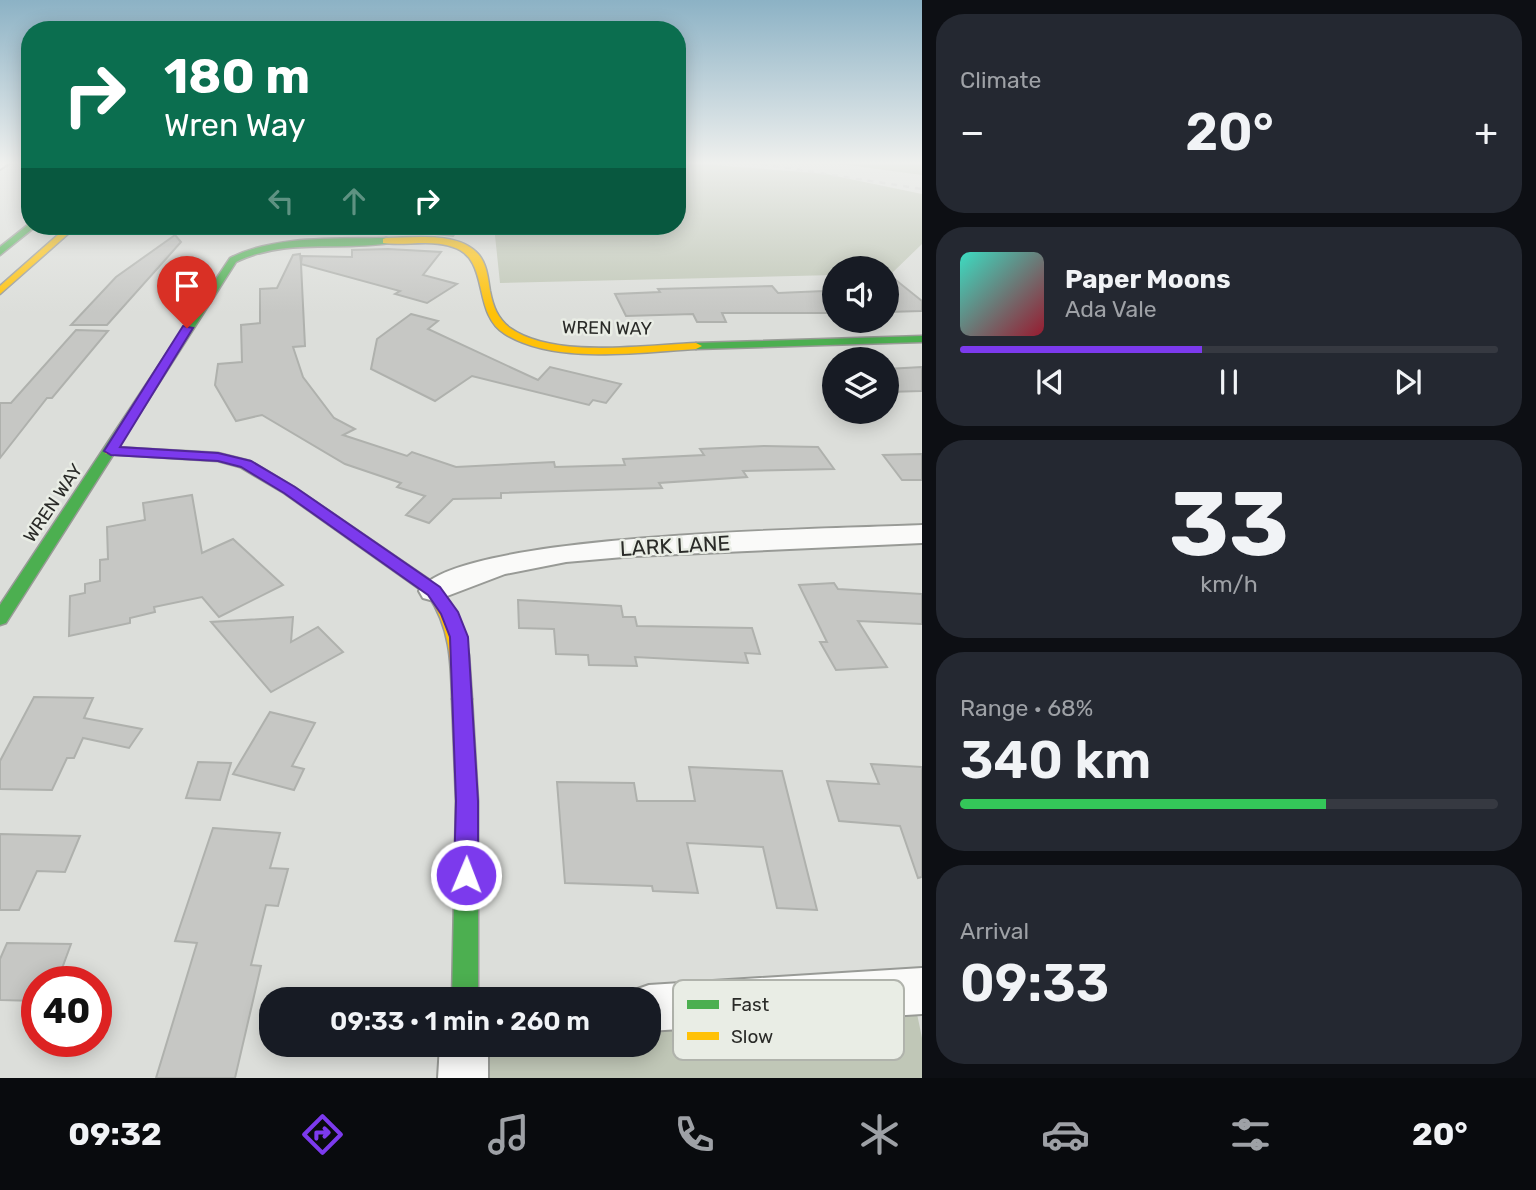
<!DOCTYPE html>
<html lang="en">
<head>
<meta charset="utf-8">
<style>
	:root { --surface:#171b24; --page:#242831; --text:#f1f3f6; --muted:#9ea1a6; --line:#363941; --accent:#7c3aed }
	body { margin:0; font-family:Rubik,sans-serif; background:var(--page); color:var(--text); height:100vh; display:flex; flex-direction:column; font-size:26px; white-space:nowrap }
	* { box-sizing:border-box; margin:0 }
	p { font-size:23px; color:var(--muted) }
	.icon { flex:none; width:38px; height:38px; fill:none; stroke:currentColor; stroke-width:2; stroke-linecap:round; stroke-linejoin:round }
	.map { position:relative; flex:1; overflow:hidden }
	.side { display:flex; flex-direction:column; gap:14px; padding:14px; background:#0d0f14; width:614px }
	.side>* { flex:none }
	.top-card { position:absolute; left:21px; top:21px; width:665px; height:214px; border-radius:28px; box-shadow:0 4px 18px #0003; background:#0b6e4f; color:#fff; overflow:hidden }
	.controls { position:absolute; left:822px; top:256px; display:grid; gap:14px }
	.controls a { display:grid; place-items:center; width:77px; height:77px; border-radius:50%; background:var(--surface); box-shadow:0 4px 18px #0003; font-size:35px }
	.speed { position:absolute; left:21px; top:966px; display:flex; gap:14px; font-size:35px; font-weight:700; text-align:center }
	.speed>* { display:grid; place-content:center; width:91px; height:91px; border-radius:50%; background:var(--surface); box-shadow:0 4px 18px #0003; line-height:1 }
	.speed .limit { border:10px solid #d22; background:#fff; color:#111 }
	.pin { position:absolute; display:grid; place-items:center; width:60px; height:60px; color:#fff; margin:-72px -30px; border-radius:50% 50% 50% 0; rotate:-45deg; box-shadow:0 0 7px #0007 }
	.pin .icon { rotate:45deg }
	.me { position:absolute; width:77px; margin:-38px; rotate:1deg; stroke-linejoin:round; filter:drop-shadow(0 0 5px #0008) }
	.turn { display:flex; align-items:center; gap:24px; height:147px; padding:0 28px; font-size:32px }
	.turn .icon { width:91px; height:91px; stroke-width:2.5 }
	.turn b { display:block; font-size:49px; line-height:60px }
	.lanes { display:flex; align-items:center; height:66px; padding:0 28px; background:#0003; justify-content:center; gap:35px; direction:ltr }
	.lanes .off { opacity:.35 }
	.big { font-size:52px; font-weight:600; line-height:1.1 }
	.side .widget { flex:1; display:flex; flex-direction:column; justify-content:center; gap:10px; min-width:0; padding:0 24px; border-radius:28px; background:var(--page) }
	.side .dial { align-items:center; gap:0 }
	.dial b { font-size:91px; line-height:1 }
	.song { display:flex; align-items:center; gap:21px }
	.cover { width:84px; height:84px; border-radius:10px; background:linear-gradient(135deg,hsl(170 70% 55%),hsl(350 70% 35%)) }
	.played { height:7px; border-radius:4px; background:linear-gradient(90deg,var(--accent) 45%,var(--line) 45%) }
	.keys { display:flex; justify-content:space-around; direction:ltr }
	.heat { display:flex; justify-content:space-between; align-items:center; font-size:38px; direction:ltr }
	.charge { height:10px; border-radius:5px; background:linear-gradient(90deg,#34c759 68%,var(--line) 0) }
	.trip { position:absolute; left:259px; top:987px; width:402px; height:70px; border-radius:28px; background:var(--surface); box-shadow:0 4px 18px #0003; font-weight:600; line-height:70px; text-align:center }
	.dock { display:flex; height:112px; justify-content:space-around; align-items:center; background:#090b0e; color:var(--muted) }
	.dock .icon { width:49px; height:49px }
	.dock .selected { color:var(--accent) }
	.dock b { font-size:32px; color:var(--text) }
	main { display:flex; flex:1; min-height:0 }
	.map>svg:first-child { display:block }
</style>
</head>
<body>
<main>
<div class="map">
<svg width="922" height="1078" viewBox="0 0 922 1078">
	<rect width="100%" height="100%" fill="#dcdeda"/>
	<g fill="#c0c7b7">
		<path d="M 677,162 L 826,174 L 922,194 L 922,244 L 892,273 L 887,274 L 887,268 L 835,268 L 835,275 L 500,283 L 494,226 L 677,226 Z"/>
		<path d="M 825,162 L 922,162 L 922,175 Z"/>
		<path d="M 915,1004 L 922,1038 L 922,1078 L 476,1078 L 477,1045 L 649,1045 L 649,1018 Z"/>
	</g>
	<g fill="#c6c7c4" stroke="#afb1ad" stroke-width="2">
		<path d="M 355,226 L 461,226 L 453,236 L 407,231 L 354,232 Z"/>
		<path d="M 175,235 L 181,242 L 107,325 L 71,325 L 116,277 Z"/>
		<path d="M 388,249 L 441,252 L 423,275 L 457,284 L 427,303 L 395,294 L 400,291 L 301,264 L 305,346 L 293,347 L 303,377 L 334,418 L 355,429 L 343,435 L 407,456 L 412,452 L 456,467 L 554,462 L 555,467 L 625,465 L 623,459 L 704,455 L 700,449 L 764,446 L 818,447 L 834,469 L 743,471 L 747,477 L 659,483 L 662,488 L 501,493 L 501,498 L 453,499 L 429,523 L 406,515 L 425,496 L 397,487 L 401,483 L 345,464 L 262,415 L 236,421 L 215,385 L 218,364 L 242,362 L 241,325 L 260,323 L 260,289 L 277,288 L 293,255 L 300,254 L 301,263 L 302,256 L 352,257 L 352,250 Z"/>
		<path d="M 887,273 L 922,301 L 922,311 L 887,312 Z"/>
		<path d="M 772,286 L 778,293 L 824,291 L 835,303 L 835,313 L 722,313 L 726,322 L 697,322 L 693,314 L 626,316 L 615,294 L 660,292 L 658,289 Z"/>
		<path d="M 411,314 L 438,321 L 428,329 L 538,380 L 550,367 L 621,384 L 606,403 L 593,400 L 589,405 L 472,376 L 435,401 L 371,369 L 377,339 Z"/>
		<path d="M 76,330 L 108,331 L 52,398 L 47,398 L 0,458 L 0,403 L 11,403 Z"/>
		<path d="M 922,367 L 922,391 L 887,392 L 887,369 Z"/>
		<path d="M 922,454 L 922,480 L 902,480 L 883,455 Z"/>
		<path d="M 192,495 L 202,553 L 233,539 L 283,585 L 219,617 L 202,597 L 154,607 L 155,612 L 130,618 L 130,623 L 69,636 L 70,596 L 85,593 L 85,584 L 100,581 L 100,560 L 108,559 L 107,527 L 145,520 L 143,503 Z"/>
		<path d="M 834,583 L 838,589 L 922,594 L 922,624 L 858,621 L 887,667 L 836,670 L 820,642 L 827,642 L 799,585 Z"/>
		<path d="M 518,600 L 621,606 L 623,617 L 635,617 L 637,626 L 752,628 L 760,654 L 745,653 L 748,663 L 635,657 L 637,666 L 589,665 L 588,655 L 556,654 L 554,629 L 519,628 Z"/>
		<path d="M 293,617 L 291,642 L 318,627 L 343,652 L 271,692 L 211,622 Z"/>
		<path d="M 34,697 L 93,698 L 84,718 L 142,729 L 129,748 L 83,738 L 74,758 L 67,758 L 52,790 L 0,789 L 0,761 Z"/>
		<path d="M 270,712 L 315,723 L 292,766 L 304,769 L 294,790 L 233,774 Z"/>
		<path d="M 198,762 L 231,763 L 220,800 L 186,798 Z"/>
		<path d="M 871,764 L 922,767 L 922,877 L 918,878 L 900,826 L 839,821 L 827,781 L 879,784 Z"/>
		<path d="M 689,767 L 782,771 L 817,910 L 777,908 L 763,847 L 687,843 L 698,893 L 653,891 L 652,886 L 565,883 L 557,782 L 634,783 L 637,801 L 695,801 Z"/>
		<path d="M 213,828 L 280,833 L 270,868 L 288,869 L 278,906 L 266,905 L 251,965 L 261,966 L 235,1078 L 156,1078 L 197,943 L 175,941 Z"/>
		<path d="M 0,834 L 80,836 L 65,872 L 37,871 L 19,910 L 0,910 Z"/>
		<path d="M 7,943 L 71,944 L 57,982 L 37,982 L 37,1001 L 0,1000 L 0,959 Z"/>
	</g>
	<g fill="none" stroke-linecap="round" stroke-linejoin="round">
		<g stroke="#989a96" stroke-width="4">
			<g id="street">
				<path d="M 0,162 L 10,162 L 0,169 Z"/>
				<path d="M 922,525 L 922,543 L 635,556 L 566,562 L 505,574 L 434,601 L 423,598 L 419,591 C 455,532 842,529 922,525 Z"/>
				<path d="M 922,968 L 922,1014 L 649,1031 L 649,999 L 629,999 L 632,991 L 649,985 Z"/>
				<path d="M 440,1045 L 488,1045 L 488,1078 L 438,1078 Z"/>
			</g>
		</g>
		<g stroke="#989a96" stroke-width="3">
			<g id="fast">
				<path d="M 29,224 L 36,226 L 0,255 L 0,247 Z"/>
				<path d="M 386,238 L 389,239 L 389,243 C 339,251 284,238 236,262 L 6,623 L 0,625 L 0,605 L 230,258 C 276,235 336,239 386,238 Z"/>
				<path d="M 922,336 L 922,342 L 696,349 L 690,346 L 696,343 Z"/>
				<path d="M 462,692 L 469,694 L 472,699 L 478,801 L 478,999 L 452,999 L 456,801 L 452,699 L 455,694 Z"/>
			</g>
		</g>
		<g stroke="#989a96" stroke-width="3">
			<g id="slow">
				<path d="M 68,226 L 77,226 L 0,294 L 0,286 Z"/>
				<path d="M 386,238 C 414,238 459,231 479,255 C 487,265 488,279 490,291 C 493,306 497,318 510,328 C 554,359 644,345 696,343 L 702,346 L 696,349 C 640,352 555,365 505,334 C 471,313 491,259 453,247 C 430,239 406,246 383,243 L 383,239 Z"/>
				<path d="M 111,447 L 218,453 L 250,461 L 294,487 L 440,587 L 464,630 L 469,655 L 472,699 L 469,704 L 462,706 L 455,704 L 452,699 C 451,660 450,628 428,595 L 284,493 L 240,467 L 218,461 L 106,454 L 104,451 L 106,448 Z"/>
			</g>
		</g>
		<use href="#street" fill="#fafaf9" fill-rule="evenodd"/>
		<use href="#fast" fill="#4caf50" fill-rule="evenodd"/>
		<use href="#slow" fill="#ffc107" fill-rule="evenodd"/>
		<path stroke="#cbcbcb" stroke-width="2.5" stroke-dasharray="6 6" stroke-linecap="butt" d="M 749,162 L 922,189"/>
	</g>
	<linearGradient id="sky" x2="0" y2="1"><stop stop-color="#8cb2c5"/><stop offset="0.52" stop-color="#eff0ee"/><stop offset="1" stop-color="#eff0ee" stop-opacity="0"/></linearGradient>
	<rect width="922" height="313" fill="url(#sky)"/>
	<path fill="#7c3aed" stroke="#51269a" stroke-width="2" d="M 183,326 L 193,328 L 120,447 L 218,453 L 251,461 L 295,487 L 440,587 L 458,612 L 468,637 L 478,801 L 478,875 L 474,883 L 466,886 L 458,883 L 454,875 L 456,801 L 450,637 L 441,614 L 428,595 L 284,493 L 241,467 L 218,461 L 111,455 L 104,451 Z"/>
	<g text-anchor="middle" stroke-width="5" stroke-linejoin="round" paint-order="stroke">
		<g font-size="18" fill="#2a2b28" stroke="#e9ede5">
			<text transform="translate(607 328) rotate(1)" y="6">WREN WAY</text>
			<text transform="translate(53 503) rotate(-56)" y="6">WREN WAY</text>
		</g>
		<g font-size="21" fill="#2a2b28" stroke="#e9ede5">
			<text transform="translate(675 546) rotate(-3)" y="7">LARK LANE</text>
		</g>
	</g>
	<rect x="673" y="980" width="231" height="80" rx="10" fill="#e9ede5" stroke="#b0b3ac" stroke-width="2"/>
	<rect x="687" y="1000" width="32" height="9" fill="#4caf50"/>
	<rect x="687" y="1032" width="32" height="8" fill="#ffc107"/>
	<g font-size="19" fill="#2a2b28">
		<text x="731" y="1011">Fast</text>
		<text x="731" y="1043">Slow</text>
	</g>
</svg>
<div class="controls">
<a><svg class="icon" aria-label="sound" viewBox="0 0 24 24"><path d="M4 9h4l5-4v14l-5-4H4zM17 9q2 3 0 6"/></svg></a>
<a><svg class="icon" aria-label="layers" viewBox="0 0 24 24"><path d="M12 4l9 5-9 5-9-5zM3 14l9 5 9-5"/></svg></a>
</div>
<div class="speed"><div class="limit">40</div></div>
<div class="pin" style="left:187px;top:328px;background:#d93025"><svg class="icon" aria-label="arrive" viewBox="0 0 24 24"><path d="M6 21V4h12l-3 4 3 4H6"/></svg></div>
<svg class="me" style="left:466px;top:875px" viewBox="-20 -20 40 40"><circle r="17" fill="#7c3aed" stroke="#fff" stroke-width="3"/><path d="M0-11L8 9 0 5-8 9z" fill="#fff"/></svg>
<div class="trip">09:33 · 1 min · 260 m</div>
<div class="top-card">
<div class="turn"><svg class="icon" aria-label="right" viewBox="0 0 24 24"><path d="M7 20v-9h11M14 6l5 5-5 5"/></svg><div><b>180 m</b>Wren Way</div></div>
<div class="lanes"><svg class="icon off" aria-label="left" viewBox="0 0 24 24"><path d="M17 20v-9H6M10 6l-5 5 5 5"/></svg><svg class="icon off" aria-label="ahead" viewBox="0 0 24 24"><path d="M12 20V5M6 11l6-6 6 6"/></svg><svg class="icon" aria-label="right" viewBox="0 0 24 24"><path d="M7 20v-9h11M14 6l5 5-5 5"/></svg></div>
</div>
</div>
<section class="side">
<div class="widget"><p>Climate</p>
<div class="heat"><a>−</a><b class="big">20°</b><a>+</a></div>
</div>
<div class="widget">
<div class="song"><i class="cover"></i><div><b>Paper Moons</b><p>Ada Vale</p></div></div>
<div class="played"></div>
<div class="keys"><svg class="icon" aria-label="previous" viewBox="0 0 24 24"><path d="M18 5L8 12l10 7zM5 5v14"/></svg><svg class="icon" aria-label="pause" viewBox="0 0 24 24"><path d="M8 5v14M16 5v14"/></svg><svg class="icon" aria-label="next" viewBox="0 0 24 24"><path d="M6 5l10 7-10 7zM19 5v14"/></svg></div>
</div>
<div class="widget dial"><b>33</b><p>km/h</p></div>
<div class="widget"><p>Range · 68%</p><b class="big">340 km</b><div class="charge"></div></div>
<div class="widget"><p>Arrival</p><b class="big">09:33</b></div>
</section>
</main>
<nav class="dock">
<b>09:32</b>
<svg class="icon selected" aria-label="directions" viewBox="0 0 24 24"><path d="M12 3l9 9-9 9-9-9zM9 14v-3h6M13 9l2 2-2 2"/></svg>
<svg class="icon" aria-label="music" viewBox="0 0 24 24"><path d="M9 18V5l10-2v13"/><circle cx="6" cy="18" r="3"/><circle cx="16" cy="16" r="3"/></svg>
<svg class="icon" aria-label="phone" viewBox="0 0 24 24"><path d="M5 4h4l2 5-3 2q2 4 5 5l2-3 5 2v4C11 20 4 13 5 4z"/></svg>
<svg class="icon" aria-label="climate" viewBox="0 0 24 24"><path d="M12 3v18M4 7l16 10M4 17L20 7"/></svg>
<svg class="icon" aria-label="car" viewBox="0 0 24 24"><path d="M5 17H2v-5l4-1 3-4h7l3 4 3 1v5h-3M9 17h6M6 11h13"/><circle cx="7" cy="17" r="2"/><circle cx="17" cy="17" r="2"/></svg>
<svg class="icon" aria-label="filters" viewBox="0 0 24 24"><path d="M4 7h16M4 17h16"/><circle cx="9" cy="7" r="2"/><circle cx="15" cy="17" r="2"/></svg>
<b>20°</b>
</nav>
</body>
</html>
